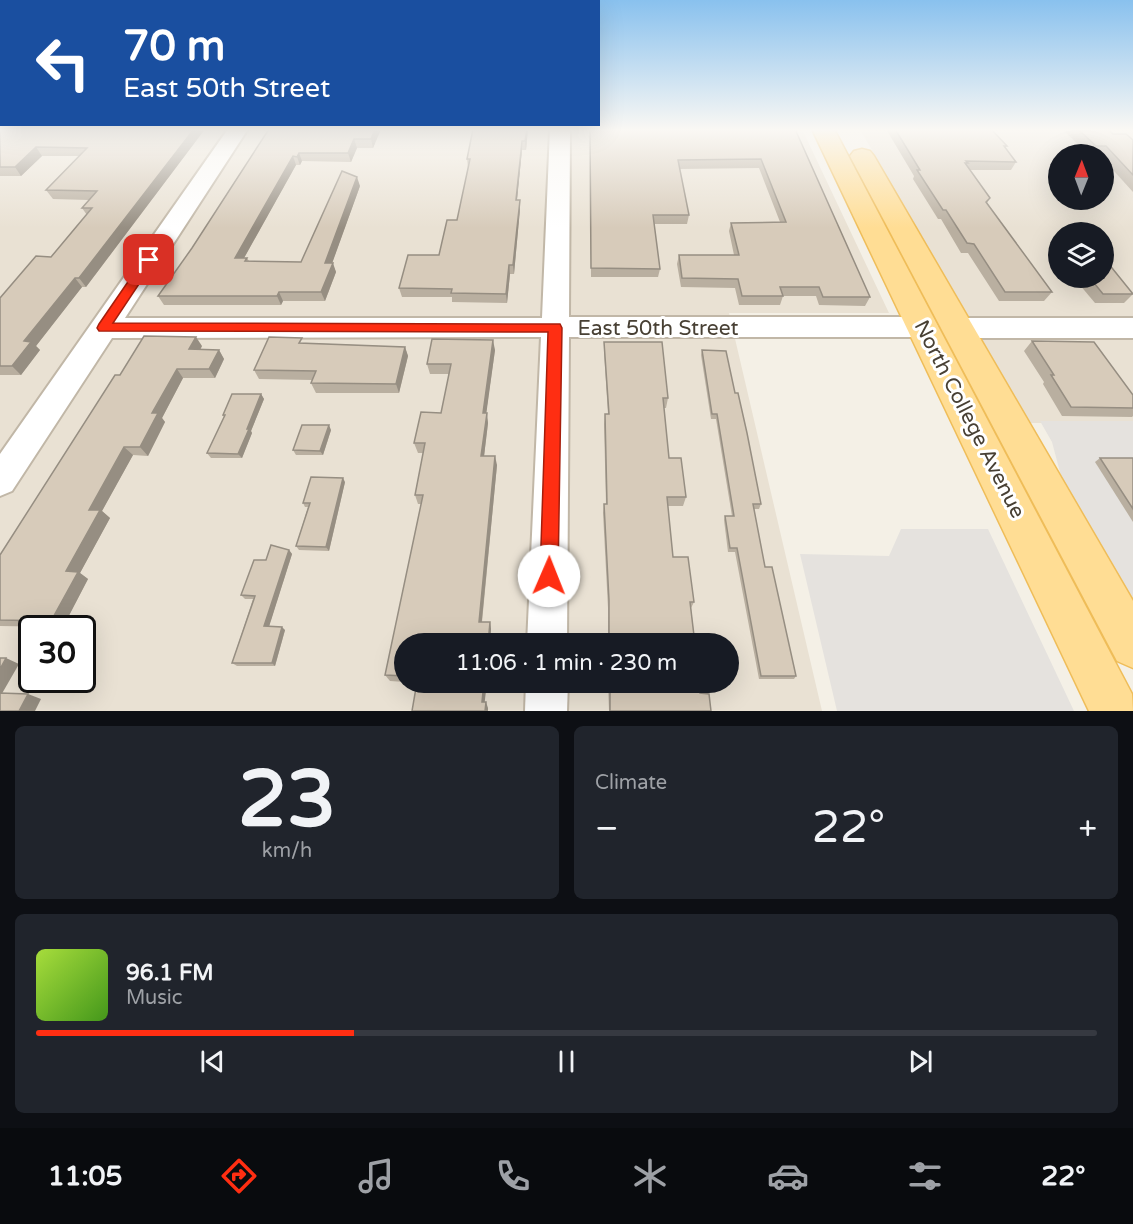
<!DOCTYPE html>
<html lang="en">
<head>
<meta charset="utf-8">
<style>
	:root { --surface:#171b24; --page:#20242c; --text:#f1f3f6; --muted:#9ea1a6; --line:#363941; --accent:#ff2e12 }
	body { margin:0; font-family:"Varela Round",sans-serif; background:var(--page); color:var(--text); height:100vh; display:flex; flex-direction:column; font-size:22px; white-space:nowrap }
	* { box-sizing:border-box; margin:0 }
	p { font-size:20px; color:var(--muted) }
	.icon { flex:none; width:33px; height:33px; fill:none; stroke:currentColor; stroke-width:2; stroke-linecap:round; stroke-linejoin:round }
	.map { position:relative; height:711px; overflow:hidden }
	.details { display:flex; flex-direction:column; gap:15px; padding:15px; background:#0d0f14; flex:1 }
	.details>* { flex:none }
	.banner { position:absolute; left:0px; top:0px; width:600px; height:126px; box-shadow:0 6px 24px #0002; background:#1a4fa0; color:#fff; overflow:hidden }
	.needle { width:39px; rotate:1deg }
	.controls { position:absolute; left:1048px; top:144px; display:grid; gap:12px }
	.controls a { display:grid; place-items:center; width:66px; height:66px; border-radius:50%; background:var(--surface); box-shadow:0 6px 24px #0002; font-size:30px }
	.speed { position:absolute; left:18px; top:615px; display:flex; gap:12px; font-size:30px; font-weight:700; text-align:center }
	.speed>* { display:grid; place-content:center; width:78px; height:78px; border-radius:50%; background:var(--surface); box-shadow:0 6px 24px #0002; line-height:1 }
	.speed .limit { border:3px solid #111; border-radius:9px; background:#fff; color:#111 }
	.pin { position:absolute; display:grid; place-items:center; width:51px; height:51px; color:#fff; margin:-26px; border-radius:12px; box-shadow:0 3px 9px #0006 }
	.me { position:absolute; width:66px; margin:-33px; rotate:1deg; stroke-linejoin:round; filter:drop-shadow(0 0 4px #0008) }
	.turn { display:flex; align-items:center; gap:21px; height:126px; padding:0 24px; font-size:27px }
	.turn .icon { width:78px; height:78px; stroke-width:2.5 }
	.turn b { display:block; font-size:42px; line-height:51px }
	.big { font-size:45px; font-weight:600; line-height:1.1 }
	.details .card { flex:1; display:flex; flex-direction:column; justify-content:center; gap:9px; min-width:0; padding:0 21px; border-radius:9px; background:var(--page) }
	.details .dial { align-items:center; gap:0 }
	.dial b { font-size:78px; line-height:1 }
	.song { display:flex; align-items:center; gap:18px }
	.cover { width:72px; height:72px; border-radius:9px; background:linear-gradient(135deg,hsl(80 70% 55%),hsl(100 70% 35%)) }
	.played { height:6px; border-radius:3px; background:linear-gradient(90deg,var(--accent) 30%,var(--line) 30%) }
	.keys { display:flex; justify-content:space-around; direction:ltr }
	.heat { display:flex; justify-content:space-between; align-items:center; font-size:33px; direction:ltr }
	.details .tiles { flex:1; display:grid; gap:15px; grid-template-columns:1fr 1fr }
	.card:last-child { grid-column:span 2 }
	.trip { position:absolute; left:394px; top:633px; width:345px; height:60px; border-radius:30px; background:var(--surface); box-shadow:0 6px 24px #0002; font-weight:600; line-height:60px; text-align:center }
	.tab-bar { display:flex; height:96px; justify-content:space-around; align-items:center; background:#090b0e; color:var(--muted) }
	.tab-bar .icon { width:42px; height:42px }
	.tab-bar .active { color:var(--accent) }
	.tab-bar b { font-size:27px; color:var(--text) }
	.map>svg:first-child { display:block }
</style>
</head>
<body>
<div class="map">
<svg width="1133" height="711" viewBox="0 0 1133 711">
	<rect width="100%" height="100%" fill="#f4f0e6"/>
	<g fill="#e9e1d3" fill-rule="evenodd">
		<path d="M 0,129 L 802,129 L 889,313 L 729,313 L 822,711 L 0,711 ZM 32,628 L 82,628 L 82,680 L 32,680 ZM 405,644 L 729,644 L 729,682 L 405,682 Z"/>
		<path d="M 860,129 L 1133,129 L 1133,423 L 1025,423 ZM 1059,154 L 1104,154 L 1104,200 L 1059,200 ZM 1059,232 L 1104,232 L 1104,278 L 1059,278 Z"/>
	</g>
	<g fill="#e5e2de">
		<path d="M 1040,421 L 1133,421 L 1133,601 L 1061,476 L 1052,442 Z"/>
		<path d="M 901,529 L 988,529 L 1074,711 L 837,711 L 800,554 L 889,556 Z"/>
	</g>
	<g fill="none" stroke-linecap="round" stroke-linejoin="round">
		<g stroke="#c1b7a7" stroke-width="4">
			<g id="minor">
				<path d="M 228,129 L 248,129 L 125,318 L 542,318 L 550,129 L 570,129 L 569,317 L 924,317 L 934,320 L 938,327 L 934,334 L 924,337 L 569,337 L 567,644 L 527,644 L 541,337 L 112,338 L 12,491 L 0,496 L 0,454 Z"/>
				<path d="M 956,318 L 1133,318 L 1133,338 L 956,338 L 946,335 L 942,328 L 946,321 Z"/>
				<path d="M 526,682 L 568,682 L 567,711 L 525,711 Z"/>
			</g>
		</g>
		<g stroke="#efbd59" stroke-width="3">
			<g id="major">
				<path d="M 812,129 L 834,129 L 1132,694 L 1133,711 L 1089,711 Z"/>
				<path d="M 862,149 L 870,151 L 874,156 L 1133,601 L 1133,668 L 1117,661 L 850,156 L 854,151 Z"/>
			</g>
		</g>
		<use href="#minor" fill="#fff" fill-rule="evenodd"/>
		<use href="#major" fill="#ffdd94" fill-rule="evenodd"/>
	</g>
	<g fill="#b9afa0">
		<path d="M 0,129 L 205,129 L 86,287 L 82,287 L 36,346 L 40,350 L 21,375 L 0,375 L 0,298 L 51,257 L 87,215 L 82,208 L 89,200 L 53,199 L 46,190 L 79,156 L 42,156 L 21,176 L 0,176 Z"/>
		<path d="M 269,129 L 381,129 L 373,148 L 357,148 L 351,162 L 302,161 L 300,165 L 296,165 L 244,258 L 247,258 L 249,261 L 301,262 L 360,186 L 332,263 L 336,272 L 325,301 L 283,301 L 281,305 L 164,305 L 158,296 L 192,248 Z"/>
		<path d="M 473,129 L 528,129 L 526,150 L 522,150 L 517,200 L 520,200 L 520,209 L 514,274 L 510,274 L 507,303 L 452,302 L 452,297 L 402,297 L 399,288 L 439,255 L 457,220 L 468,168 L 467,159 Z"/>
		<path d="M 590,129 L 795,129 L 870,297 L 865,306 L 819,305 L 816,296 L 783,296 L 780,305 L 739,305 L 735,288 L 681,287 L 677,264 L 679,255 L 734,255 L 729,231 L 731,223 L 780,222 L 759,168 L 679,169 L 689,215 L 687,224 L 654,224 L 660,269 L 658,277 L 591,277 Z"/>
		<path d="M 886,129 L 991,129 L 1007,146 L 1005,148 L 1016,162 L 1011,170 L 970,170 L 990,198 L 987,203 L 1052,292 L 1044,301 L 999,301 L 968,253 L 961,253 L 941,219 L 938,219 L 913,179 L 914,176 Z"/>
		<path d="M 1062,129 L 1108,129 L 1113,134 L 1133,140 L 1133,192 L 1104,160 L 1104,154 L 1088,154 Z"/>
		<path d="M 1074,278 L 1104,278 L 1133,294 L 1124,303 L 1095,303 Z"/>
		<path d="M 1032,341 L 1133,395 L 1133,416 L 1132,417 L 1062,416 L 1043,384 L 1044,382 L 1024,351 Z"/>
		<path d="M 604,342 L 668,398 L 666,408 L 664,408 L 669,458 L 686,497 L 683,506 L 668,506 L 673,557 L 694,602 L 691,608 L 695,644 L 608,644 L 608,608 L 603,513 L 604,504 L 606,504 L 604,424 L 605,414 L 608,414 L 604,352 Z"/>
		<path d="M 305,343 L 405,347 L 408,356 L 399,393 L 316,393 L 311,383 L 312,380 L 259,379 L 254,370 Z"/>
		<path d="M 202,346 L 200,350 L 219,350 L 224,359 L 215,378 L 183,378 L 162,418 L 165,422 L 148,456 L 133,455 L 102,511 L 110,518 L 80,573 L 88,579 L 63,627 L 0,626 L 0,555 L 120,375 Z"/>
		<path d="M 495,350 L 486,413 L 488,423 L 484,456 L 497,465 L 482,622 L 490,622 L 491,629 L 490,644 L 405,644 L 405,682 L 390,681 L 385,675 L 421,504 L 418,504 L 415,495 L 423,453 L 418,453 L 414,443 L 441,413 L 449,374 L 430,374 L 427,364 Z"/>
		<path d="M 702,350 L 735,393 L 761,504 L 759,509 L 754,509 L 765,567 L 796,676 L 794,679 L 759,679 L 735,552 L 728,552 L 724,520 L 725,516 L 732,516 L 716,419 L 711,419 L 701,355 Z"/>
		<path d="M 261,394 L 264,399 L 251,431 L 252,433 L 242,458 L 211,458 L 207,453 L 224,417 L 223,415 Z"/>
		<path d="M 331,430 L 323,455 L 296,455 L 293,450 Z"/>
		<path d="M 1100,458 L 1133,458 L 1133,522 L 1095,462 Z"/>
		<path d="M 345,482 L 329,551 L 299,550 L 296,546 L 308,507 L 305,507 L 303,503 Z"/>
		<path d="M 289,550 L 292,554 L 269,626 L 285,630 L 275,666 L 237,666 L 232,663 L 253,599 L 245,599 L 241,595 L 266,560 Z"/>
		<path d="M 608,682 L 699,682 L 700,693 L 711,711 L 609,711 Z"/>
	</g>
	<g fill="#968e82">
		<path d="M 194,129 L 205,129 L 86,287 L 79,278 Z"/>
		<path d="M 375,129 L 381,129 L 373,148 L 371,139 Z"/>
		<path d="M 527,129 L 528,129 L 526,150 L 525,141 Z"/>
		<path d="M 354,139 L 357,148 L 351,162 L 348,153 Z"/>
		<path d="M 522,141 L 522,150 L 516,209 L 516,200 Z"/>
		<path d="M 36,147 L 42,156 L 21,176 L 15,167 Z"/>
		<path d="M 299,153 L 302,161 L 300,165 L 297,157 Z"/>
		<path d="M 293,156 L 296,165 L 239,267 L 235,258 Z"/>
		<path d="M 357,177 L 360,186 L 329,272 L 325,263 Z"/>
		<path d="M 520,200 L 520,209 L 514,274 L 513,265 Z"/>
		<path d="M 333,263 L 336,272 L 325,301 L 321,292 Z"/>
		<path d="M 509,265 L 510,274 L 507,303 L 506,294 Z"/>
		<path d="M 75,278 L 82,287 L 36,346 L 40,350 L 21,375 L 12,366 L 24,341 Z"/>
		<path d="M 279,292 L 283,301 L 281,305 L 277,296 Z"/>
		<path d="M 196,337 L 202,346 L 195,359 L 189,349 Z"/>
		<path d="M 493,340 L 495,350 L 485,423 L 483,413 Z"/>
		<path d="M 405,347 L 408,356 L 399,393 L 396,384 Z"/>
		<path d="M 219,350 L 224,359 L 215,378 L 209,369 Z"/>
		<path d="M 177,369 L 183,378 L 162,418 L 165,422 L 148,456 L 140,447 L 152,413 Z"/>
		<path d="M 261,394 L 264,399 L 251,431 L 252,433 L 242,458 L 238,454 L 247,429 Z"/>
		<path d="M 487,413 L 488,423 L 483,465 L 481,456 Z"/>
		<path d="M 329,425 L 331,430 L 323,455 L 320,451 Z"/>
		<path d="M 124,447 L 133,455 L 102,511 L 110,518 L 80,573 L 88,579 L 63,627 L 51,621 L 66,571 L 89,510 Z"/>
		<path d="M 495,456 L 497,465 L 481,629 L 479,622 Z"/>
		<path d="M 343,478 L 345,482 L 329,551 L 326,547 Z"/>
		<path d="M 289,550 L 292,554 L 268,630 L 264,626 Z"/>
		<path d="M 490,622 L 491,629 L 490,644 L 488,644 Z"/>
		<path d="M 282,627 L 285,630 L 275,666 L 272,663 Z"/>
		<path d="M 6,658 L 19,664 L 0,697 L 0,669 Z"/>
		<path d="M 484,682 L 487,682 L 484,708 L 482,702 Z"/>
		<path d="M 28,694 L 41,699 L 35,711 L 19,711 Z"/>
		<path d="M 486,702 L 488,708 L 488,711 L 485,711 Z"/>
	</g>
	<g fill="#d7cbba" stroke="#968e82" stroke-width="1.5">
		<path d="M 0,129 L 194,129 L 79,278 L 75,278 L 24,341 L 31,342 L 12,366 L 0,366 L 0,298 L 36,256 L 51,257 L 92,208 L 82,208 L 97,191 L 46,190 L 87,148 L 36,147 L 15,167 L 0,167 Z"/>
		<path d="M 269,129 L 375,129 L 371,139 L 354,139 L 348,153 L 299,153 L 297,157 L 293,156 L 235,258 L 247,258 L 245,261 L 301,262 L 342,171 L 357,177 L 325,263 L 333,263 L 321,292 L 279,292 L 277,296 L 158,296 L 192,248 Z"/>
		<path d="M 473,129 L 527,129 L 525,141 L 522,141 L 516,200 L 520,200 L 513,265 L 509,265 L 506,294 L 451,293 L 452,289 L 399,288 L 408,255 L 439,255 L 447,220 L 457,220 L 470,159 L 467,159 Z"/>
		<path d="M 590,129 L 795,129 L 870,297 L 823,297 L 819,287 L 780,287 L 783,296 L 742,296 L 738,279 L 682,278 L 679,255 L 739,255 L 731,223 L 786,222 L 761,159 L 678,160 L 689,215 L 653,215 L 660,269 L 591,268 Z"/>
		<path d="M 895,129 L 991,129 L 1007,146 L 1004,146 L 1016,162 L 966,161 L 968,163 L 965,163 L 990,198 L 986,202 L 1052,292 L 1005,292 L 974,244 L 967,243 L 946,210 L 943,210 L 917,170 L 920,170 Z"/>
		<path d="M 1078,129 L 1108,129 L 1113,134 L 1126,134 L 1133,140 L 1133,175 L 1106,146 L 1096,146 Z"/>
		<path d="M 1104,263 L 1108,263 L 1133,294 L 1103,294 L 1090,278 L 1104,278 Z"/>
		<path d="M 144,336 L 196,337 L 189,349 L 219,350 L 209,369 L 177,369 L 152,413 L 158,413 L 140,447 L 124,447 L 89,510 L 100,510 L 66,571 L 78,572 L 51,621 L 0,620 L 0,555 L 115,375 L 120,375 Z"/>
		<path d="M 269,337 L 302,338 L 299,343 L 405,347 L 396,384 L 311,383 L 316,371 L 254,370 Z"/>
		<path d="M 432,339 L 493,340 L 483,413 L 487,413 L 481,456 L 495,456 L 479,622 L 490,622 L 488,644 L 405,644 L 405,676 L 385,675 L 423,495 L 415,495 L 425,443 L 414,443 L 421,412 L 441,413 L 451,364 L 427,364 Z"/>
		<path d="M 1032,341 L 1094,342 L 1133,395 L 1133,408 L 1071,407 L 1051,375 L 1054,375 Z"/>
		<path d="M 604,342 L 662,342 L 668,398 L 663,398 L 669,458 L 681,458 L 686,497 L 667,497 L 673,557 L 688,557 L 694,602 L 690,602 L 695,644 L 609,644 L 609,600 L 604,504 L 607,504 L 605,414 L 609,414 Z"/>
		<path d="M 702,350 L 726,351 L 735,393 L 738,393 L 747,433 L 761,504 L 753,504 L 765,567 L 772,567 L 796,676 L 761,676 L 737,548 L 730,548 L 725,516 L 734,516 L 717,414 L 712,414 Z"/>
		<path d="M 232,394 L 261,394 L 247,429 L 249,429 L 238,454 L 207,453 L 225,415 L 223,415 Z"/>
		<path d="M 302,425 L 329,425 L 320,451 L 293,450 Z"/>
		<path d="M 1100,458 L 1133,458 L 1133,509 Z"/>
		<path d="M 311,477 L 343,478 L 326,547 L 296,546 L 310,503 L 303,503 Z"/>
		<path d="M 271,545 L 289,550 L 264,626 L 282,627 L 272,663 L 232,663 L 255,596 L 241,595 L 254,560 L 266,560 Z"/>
		<path d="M 0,658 L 6,658 L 0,669 Z"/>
		<path d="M 417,682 L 484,682 L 482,702 L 486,702 L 485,711 L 412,711 Z"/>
		<path d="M 610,682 L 699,682 L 700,693 L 709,694 L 711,711 L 610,711 Z"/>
		<path d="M 0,693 L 28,694 L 19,711 L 0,711 Z"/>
	</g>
	<linearGradient id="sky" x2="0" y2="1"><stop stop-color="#89c1ee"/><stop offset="0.57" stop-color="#faf8f4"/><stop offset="1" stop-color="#faf8f4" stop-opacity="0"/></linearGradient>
	<rect width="1133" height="228" fill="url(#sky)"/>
	<path fill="#ff2e12" stroke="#a61e0c" stroke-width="1.5" d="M 149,256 L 155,260 L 113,323 L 560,324 L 562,328 L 558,576 L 555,582 L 549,585 L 543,582 L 540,576 L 548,332 L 99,331 L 97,328 L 99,324 L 145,257 Z"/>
	<g text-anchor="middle" stroke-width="6" stroke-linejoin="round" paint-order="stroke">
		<g font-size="21" fill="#484034" stroke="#fff">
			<text x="658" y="335">East 50th Street</text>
			<text transform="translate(970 419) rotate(63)" y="7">North College Avenue</text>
		</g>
	</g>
</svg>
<div class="controls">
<a><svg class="needle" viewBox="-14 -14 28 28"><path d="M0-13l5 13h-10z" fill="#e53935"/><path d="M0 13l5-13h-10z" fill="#9ea1a6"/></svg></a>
<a><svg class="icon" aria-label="layers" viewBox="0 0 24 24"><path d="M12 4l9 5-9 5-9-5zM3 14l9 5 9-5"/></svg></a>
</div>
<div class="speed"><div class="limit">30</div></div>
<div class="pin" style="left:149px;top:260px;background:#d93025"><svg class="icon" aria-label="arrive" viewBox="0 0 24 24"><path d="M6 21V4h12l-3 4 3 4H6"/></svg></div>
<svg class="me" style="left:549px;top:576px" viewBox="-20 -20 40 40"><circle r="19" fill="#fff"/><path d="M0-13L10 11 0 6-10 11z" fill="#ff2e12"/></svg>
<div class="trip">11:06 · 1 min · 230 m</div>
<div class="banner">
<div class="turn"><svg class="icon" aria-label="left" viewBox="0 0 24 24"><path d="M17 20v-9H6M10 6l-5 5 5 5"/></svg><div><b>70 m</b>East 50th Street</div></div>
</div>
</div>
<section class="details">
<div class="tiles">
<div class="card dial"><b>23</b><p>km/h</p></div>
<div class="card"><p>Climate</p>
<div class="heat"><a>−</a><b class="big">22°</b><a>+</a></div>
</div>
<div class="card">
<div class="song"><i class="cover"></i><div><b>96.1 FM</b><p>Music</p></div></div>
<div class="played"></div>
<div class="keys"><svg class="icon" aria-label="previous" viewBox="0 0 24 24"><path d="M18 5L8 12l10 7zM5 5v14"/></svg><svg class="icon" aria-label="pause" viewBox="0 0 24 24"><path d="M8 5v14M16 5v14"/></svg><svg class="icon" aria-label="next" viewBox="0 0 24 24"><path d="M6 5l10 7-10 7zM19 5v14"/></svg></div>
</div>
</div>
</section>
<nav class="tab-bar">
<b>11:05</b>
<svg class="icon active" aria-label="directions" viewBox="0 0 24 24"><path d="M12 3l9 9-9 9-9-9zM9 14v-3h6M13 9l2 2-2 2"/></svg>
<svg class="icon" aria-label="music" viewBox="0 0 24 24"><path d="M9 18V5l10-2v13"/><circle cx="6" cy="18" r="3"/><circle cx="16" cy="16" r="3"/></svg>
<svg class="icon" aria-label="phone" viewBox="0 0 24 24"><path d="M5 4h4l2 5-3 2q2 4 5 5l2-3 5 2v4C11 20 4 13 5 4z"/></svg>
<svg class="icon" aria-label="climate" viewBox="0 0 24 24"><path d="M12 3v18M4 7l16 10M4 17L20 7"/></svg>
<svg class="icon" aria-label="car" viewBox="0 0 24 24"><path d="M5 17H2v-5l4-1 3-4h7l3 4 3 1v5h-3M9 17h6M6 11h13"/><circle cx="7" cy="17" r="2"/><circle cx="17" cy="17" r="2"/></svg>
<svg class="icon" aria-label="filters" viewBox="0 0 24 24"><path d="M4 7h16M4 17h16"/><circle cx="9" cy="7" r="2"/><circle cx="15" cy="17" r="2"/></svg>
<b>22°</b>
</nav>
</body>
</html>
